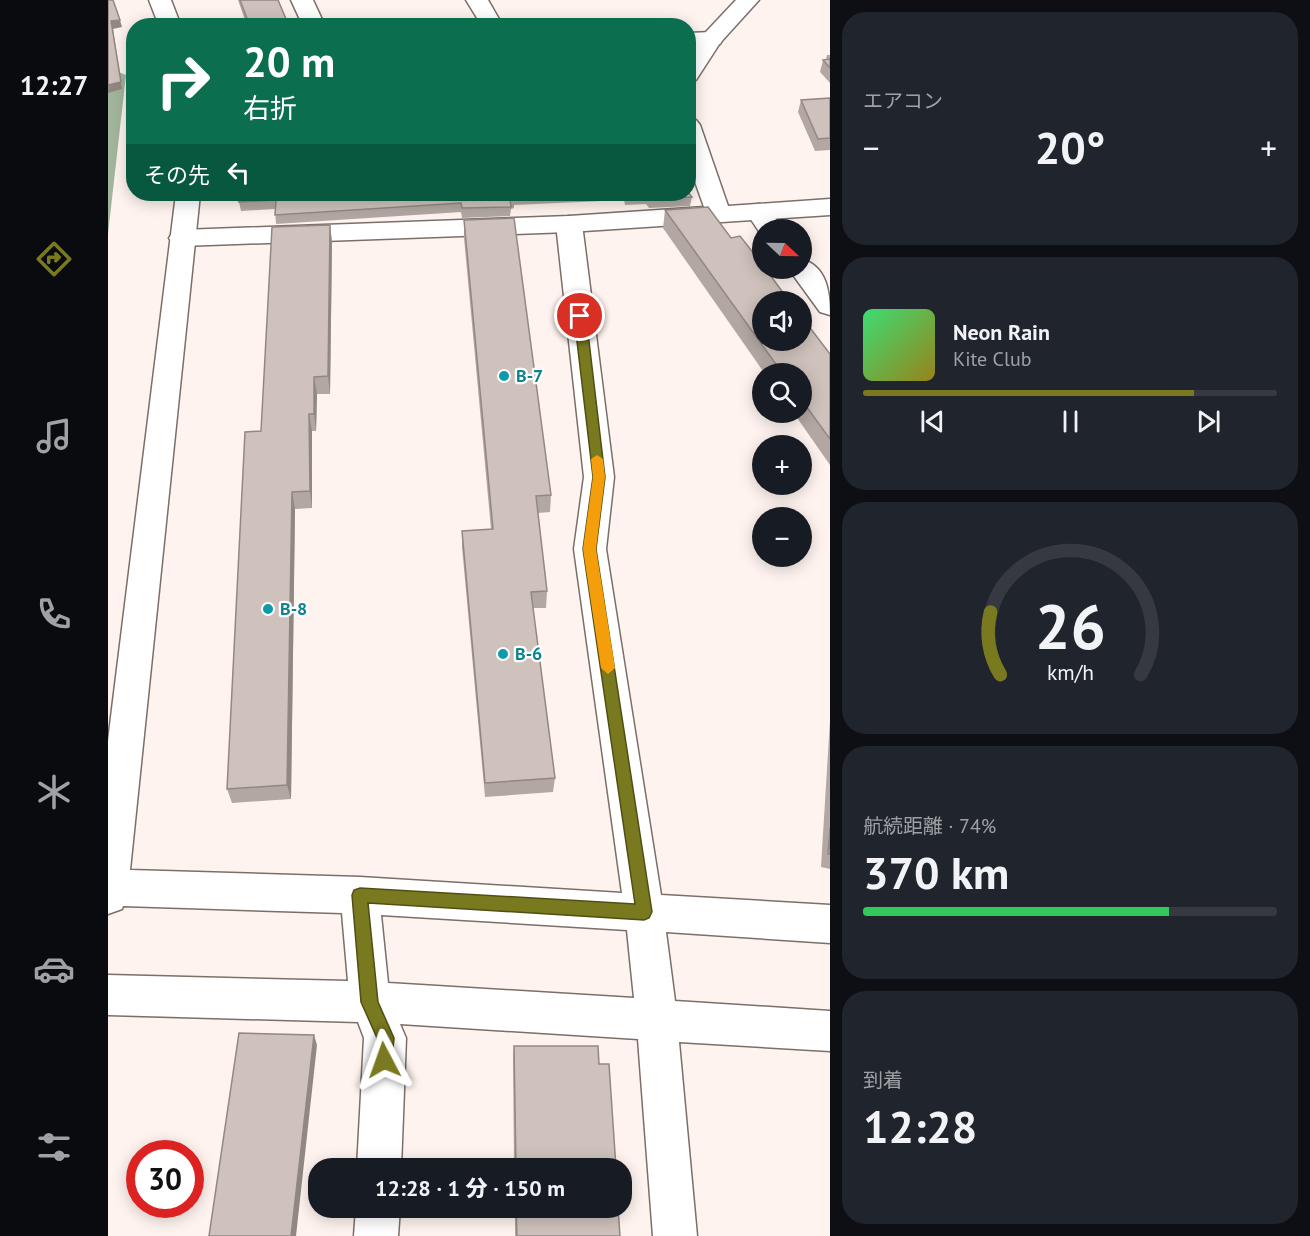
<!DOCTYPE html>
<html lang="ja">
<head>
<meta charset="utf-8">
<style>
	:root { --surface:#171b24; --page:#20242c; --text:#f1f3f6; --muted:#9ea1a6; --line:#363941; --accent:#797920 }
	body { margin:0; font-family:"PT Sans","Noto Sans JP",sans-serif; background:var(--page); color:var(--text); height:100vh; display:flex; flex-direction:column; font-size:22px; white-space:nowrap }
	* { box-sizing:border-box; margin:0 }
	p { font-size:20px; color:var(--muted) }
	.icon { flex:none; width:33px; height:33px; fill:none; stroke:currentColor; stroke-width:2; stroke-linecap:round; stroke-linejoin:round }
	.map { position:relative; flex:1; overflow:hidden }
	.sheet { display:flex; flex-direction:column; gap:12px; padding:12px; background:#0d0f14; width:480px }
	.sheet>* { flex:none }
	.banner { position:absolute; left:18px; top:18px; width:570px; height:183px; border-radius:24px; box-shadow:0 3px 15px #0003; background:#0b6e4f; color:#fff; overflow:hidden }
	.needle { width:39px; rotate:112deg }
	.buttons { position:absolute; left:644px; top:219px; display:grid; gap:12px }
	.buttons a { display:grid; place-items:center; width:60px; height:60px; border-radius:50%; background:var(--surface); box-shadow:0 3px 15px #0003; font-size:30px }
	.speed { position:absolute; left:18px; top:1140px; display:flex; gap:12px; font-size:30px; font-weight:700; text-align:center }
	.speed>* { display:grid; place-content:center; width:78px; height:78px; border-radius:50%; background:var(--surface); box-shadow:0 3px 15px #0003; line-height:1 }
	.speed .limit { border:9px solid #d22; background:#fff; color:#111 }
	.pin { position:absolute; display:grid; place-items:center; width:51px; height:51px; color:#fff; margin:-26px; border:3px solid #fff; border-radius:50%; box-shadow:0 2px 6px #0007 }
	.me { position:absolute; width:66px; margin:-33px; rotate:356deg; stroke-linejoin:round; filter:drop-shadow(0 0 4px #0008) }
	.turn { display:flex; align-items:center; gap:21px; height:126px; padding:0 18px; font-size:27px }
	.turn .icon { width:78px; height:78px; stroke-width:2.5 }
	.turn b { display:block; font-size:42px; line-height:51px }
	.then { display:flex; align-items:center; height:57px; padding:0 18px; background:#0003; gap:12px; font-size:22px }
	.big { font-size:45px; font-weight:800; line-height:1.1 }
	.sheet .card { flex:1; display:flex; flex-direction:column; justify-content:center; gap:9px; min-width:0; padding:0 21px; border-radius:24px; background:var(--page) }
	.sheet .dial { align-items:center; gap:0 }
	.dial svg { height:156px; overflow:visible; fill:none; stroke:var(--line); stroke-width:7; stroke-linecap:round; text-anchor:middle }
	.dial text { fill:var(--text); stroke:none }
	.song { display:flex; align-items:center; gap:18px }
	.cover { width:72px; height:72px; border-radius:9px; background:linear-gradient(135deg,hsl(140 70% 55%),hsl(50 70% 35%)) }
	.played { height:6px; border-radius:3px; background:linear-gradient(90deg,var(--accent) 80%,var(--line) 80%) }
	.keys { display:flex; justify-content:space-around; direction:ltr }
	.heat { display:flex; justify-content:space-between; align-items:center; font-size:33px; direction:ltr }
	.charge { height:9px; border-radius:4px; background:linear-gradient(90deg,#34c759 74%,var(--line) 0) }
	.trip { position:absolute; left:200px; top:1158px; width:324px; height:60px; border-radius:24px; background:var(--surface); box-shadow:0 3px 15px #0003; font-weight:800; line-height:60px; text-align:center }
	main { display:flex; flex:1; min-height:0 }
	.menu { display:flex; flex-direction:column; width:108px; justify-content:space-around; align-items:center; background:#090b0e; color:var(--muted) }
	.menu .icon { width:42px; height:42px }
	.menu .on { color:var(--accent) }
	.menu b { font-size:27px; color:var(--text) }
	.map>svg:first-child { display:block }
</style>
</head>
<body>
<main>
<nav class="menu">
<b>12:27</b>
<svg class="icon on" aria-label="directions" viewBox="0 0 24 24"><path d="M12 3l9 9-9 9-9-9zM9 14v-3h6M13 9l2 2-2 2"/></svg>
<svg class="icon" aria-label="music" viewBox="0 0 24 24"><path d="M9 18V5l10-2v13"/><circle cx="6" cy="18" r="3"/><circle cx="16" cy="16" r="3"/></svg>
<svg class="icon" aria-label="phone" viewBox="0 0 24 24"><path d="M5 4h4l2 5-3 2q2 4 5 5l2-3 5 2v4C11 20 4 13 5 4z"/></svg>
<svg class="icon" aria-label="climate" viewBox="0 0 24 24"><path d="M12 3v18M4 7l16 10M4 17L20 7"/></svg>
<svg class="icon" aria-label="car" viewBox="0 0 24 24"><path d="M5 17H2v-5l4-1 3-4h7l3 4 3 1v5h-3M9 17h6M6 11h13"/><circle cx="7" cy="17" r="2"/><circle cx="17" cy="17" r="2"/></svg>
<svg class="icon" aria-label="filters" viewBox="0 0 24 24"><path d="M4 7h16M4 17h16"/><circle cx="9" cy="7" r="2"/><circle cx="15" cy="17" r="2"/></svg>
</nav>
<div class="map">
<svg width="722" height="1236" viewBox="0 0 722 1236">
	<rect width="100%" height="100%" fill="#fef3ee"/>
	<path fill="#a2b59c" d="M 0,68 L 18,75 L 0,234 Z"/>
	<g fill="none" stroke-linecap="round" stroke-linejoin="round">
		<g stroke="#7a6f69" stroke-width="3">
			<g id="street">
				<path d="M 41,0 L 63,0 L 73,26 L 51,26 Z"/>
				<path d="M 183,0 L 205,0 L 217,26 L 195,26 Z"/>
				<path d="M 358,0 L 380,0 L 395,26 L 374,26 Z"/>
				<path d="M 604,32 L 612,34 L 615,39 L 612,44 L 580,47 L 580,33 Z"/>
				<path d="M 68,194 L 92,194 L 22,870 L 252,877 L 514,893 L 466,549 L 476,477 L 448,224 L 452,218 L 461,216 L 470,218 L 474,224 L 506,477 L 498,549 L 553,895 L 722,905 L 722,943 L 558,932 L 567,1001 L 722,1011 L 722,1051 L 571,1042 L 589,1236 L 545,1236 L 530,1039 L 292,1024 L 298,1038 L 293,1168 L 249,1168 L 256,1038 L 250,1022 L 0,1015 L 0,975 L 240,981 L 234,913 L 15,906 L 14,909 L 0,914 L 0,741 ZM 273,915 L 519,930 L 526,998 L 280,983 Z"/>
				<path d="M 651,204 L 660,206 L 675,230 L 654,230 L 654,236 L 638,212 L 642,206 Z"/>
				<path d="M 693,259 C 719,266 722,292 722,315 L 712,312 L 680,268 L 693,268 Z"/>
				<path d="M 248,1208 L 292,1208 L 290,1236 L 246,1236 Z"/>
			</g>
		</g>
		<g stroke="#7a6f69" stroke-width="3">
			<g id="secondary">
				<path d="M 628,0 L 651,0 L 612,43 L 588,80 L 580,82 L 580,58 L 596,34 Z"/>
				<path d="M 580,118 L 588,120 L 592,125 L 620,206 L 722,199 L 722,215 L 461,232 L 74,246 L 65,244 L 61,238 L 65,232 L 74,230 L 461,216 L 596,207 L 580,162 Z"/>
			</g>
		</g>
		<use href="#street" fill="#fff" fill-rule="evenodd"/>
		<use href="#secondary" fill="#fff" fill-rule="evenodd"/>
	</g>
	<g fill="#b2a7a2">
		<path d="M 130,0 L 170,0 L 181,26 L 139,26 Z"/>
		<path d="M 719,55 L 722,55 L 722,83 L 712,72 L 715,60 L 718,60 Z"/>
		<path d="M 722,98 L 722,150 L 707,151 L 690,112 L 693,100 Z"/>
		<path d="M 131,194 L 580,194 L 584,197 L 582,206 L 541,208 L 538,204 L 517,205 L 516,200 L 406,205 L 406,208 L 403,209 L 402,216 L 354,218 L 353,212 L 168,224 L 167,209 L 133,211 L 131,202 Z"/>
		<path d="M 557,210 L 623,238 L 722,354 L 722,465 L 685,412 L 693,412 L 693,374 L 657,374 L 555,228 Z"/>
		<path d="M 356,220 L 443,495 L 442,512 L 430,513 L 439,591 L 438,608 L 425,608 L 447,778 L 445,792 L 377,797 L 354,547 L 354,531 L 383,529 L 356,238 Z"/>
		<path d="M 222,225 L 224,243 L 222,394 L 209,394 L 208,431 L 204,431 L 204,508 L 187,509 L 183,799 L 124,803 L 119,789 L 153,431 Z"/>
		<path d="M 722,720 L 722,869 L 713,867 Z"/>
		<path d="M 406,1046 L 491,1064 L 508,1168 L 406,1168 L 405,1056 Z"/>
		<path d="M 407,1208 L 510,1208 L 512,1236 L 407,1236 Z"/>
	</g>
	<g fill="#918884">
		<path d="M 12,20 L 14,27 L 5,29 L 14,89 L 0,93 L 3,21 Z"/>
		<path d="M 222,225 L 224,243 L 222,394 L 220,376 Z"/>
		<path d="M 206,377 L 209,394 L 208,431 L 206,414 Z"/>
		<path d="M 201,414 L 204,431 L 204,508 L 202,491 Z"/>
		<path d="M 184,492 L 187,509 L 183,799 L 179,785 Z"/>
		<path d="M 206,1035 L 209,1045 L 188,1236 L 183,1236 Z"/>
	</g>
	<g fill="#cfc2bc" stroke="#918884" stroke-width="1.5">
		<path d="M 0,0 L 5,0 L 12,20 L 3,21 L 13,82 L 0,85 Z"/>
		<path d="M 132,0 L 170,0 L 181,26 L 142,26 Z"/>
		<path d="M 722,59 L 722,68 L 715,60 Z"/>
		<path d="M 722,98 L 722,138 L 710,139 L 693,100 Z"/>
		<path d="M 580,192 L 584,197 L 542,199 L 539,195 L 519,196 L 518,194 L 580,194 Z"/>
		<path d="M 131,194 L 457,194 L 406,196 L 406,199 L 402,199 L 403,207 L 354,208 L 353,203 L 167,215 L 168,200 L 131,202 Z"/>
		<path d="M 600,207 L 623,238 L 632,236 L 654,264 L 654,268 L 657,268 L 682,302 L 654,302 L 654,340 L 693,340 L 693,316 L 722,354 L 722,439 L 693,399 L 693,374 L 675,374 L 557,210 Z"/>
		<path d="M 406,218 L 443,495 L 428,496 L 439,591 L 423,592 L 447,778 L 377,783 L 354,531 L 385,529 L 356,220 Z"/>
		<path d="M 222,225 L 220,376 L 206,377 L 206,414 L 201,414 L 202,491 L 184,492 L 179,785 L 119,789 L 137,432 L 153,431 L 164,227 Z"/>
		<path d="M 722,828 L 722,854 L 720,854 Z"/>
		<path d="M 131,1033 L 206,1035 L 183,1236 L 101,1236 Z"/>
		<path d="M 406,1046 L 490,1046 L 491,1064 L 501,1064 L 508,1168 L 408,1168 Z"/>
		<path d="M 408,1208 L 510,1208 L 512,1236 L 409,1236 Z"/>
	</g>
	<path fill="#797920" stroke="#4f4f15" stroke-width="1.5" d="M 472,312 L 478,316 L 497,477 L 488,549 L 544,912 L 541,918 L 536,920 L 260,903 L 270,1002 L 286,1038 L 283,1066 L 276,1068 L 270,1066 L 268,1060 L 269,1038 L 253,1002 L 244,895 L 246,890 L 252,888 L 527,904 L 475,549 L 485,477 L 466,316 Z"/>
	<path fill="#f59e0b" d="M 489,455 L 495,459 L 497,477 L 488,549 L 507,668 L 500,674 L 493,668 L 475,549 L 485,477 L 483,459 Z"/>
	<g fill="#0f9aa8" stroke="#fff" stroke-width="2">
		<circle cx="396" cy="376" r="6"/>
		<circle cx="160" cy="609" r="6"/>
		<circle cx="395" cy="654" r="6"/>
	</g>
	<g text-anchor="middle" stroke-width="4.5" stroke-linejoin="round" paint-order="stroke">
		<g font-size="18" font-weight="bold" fill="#0d838f" stroke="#fff" text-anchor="start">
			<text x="408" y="382">B-7</text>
			<text x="172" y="615">B-8</text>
			<text x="407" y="660">B-6</text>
		</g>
	</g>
</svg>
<div class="buttons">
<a><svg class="needle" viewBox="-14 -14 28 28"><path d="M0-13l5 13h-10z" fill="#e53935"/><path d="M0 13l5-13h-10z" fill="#9ea1a6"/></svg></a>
<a><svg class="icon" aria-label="sound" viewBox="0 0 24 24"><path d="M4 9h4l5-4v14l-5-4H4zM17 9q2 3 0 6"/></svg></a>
<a><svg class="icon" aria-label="search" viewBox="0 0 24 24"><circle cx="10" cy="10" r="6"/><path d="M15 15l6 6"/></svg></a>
<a>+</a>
<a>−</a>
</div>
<div class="speed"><div class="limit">30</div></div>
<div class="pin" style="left:472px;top:316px;background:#d93025"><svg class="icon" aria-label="arrive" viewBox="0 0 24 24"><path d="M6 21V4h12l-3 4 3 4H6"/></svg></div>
<svg class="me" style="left:276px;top:1060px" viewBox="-20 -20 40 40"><path d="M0-17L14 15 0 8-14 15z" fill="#797920" stroke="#fff" stroke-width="4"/></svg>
<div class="trip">12:28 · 1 分 · 150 m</div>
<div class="banner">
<div class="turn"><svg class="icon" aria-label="right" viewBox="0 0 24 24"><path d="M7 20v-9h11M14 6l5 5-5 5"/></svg><div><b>20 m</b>右折</div></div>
<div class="then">その先<svg class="icon" aria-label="left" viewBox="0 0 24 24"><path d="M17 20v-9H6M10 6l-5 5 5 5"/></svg></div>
</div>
</div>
<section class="sheet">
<div class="card"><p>エアコン</p>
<div class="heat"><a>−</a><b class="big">20°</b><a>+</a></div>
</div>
<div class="card">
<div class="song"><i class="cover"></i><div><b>Neon Rain</b><p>Kite Club</p></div></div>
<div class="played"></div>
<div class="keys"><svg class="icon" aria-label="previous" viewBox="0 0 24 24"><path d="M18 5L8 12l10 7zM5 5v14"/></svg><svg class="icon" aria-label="pause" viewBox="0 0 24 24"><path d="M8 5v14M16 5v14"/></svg><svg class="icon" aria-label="next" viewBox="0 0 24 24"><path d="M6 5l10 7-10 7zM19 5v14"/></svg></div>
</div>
<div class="card dial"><svg viewBox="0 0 100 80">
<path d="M14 69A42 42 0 1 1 86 69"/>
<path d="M14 69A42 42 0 0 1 9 37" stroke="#797920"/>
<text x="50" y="56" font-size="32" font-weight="700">26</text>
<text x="50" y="72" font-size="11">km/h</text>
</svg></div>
<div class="card"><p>航続距離 · 74%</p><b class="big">370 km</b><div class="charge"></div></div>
<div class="card"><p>到着</p><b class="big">12:28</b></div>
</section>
</main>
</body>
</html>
